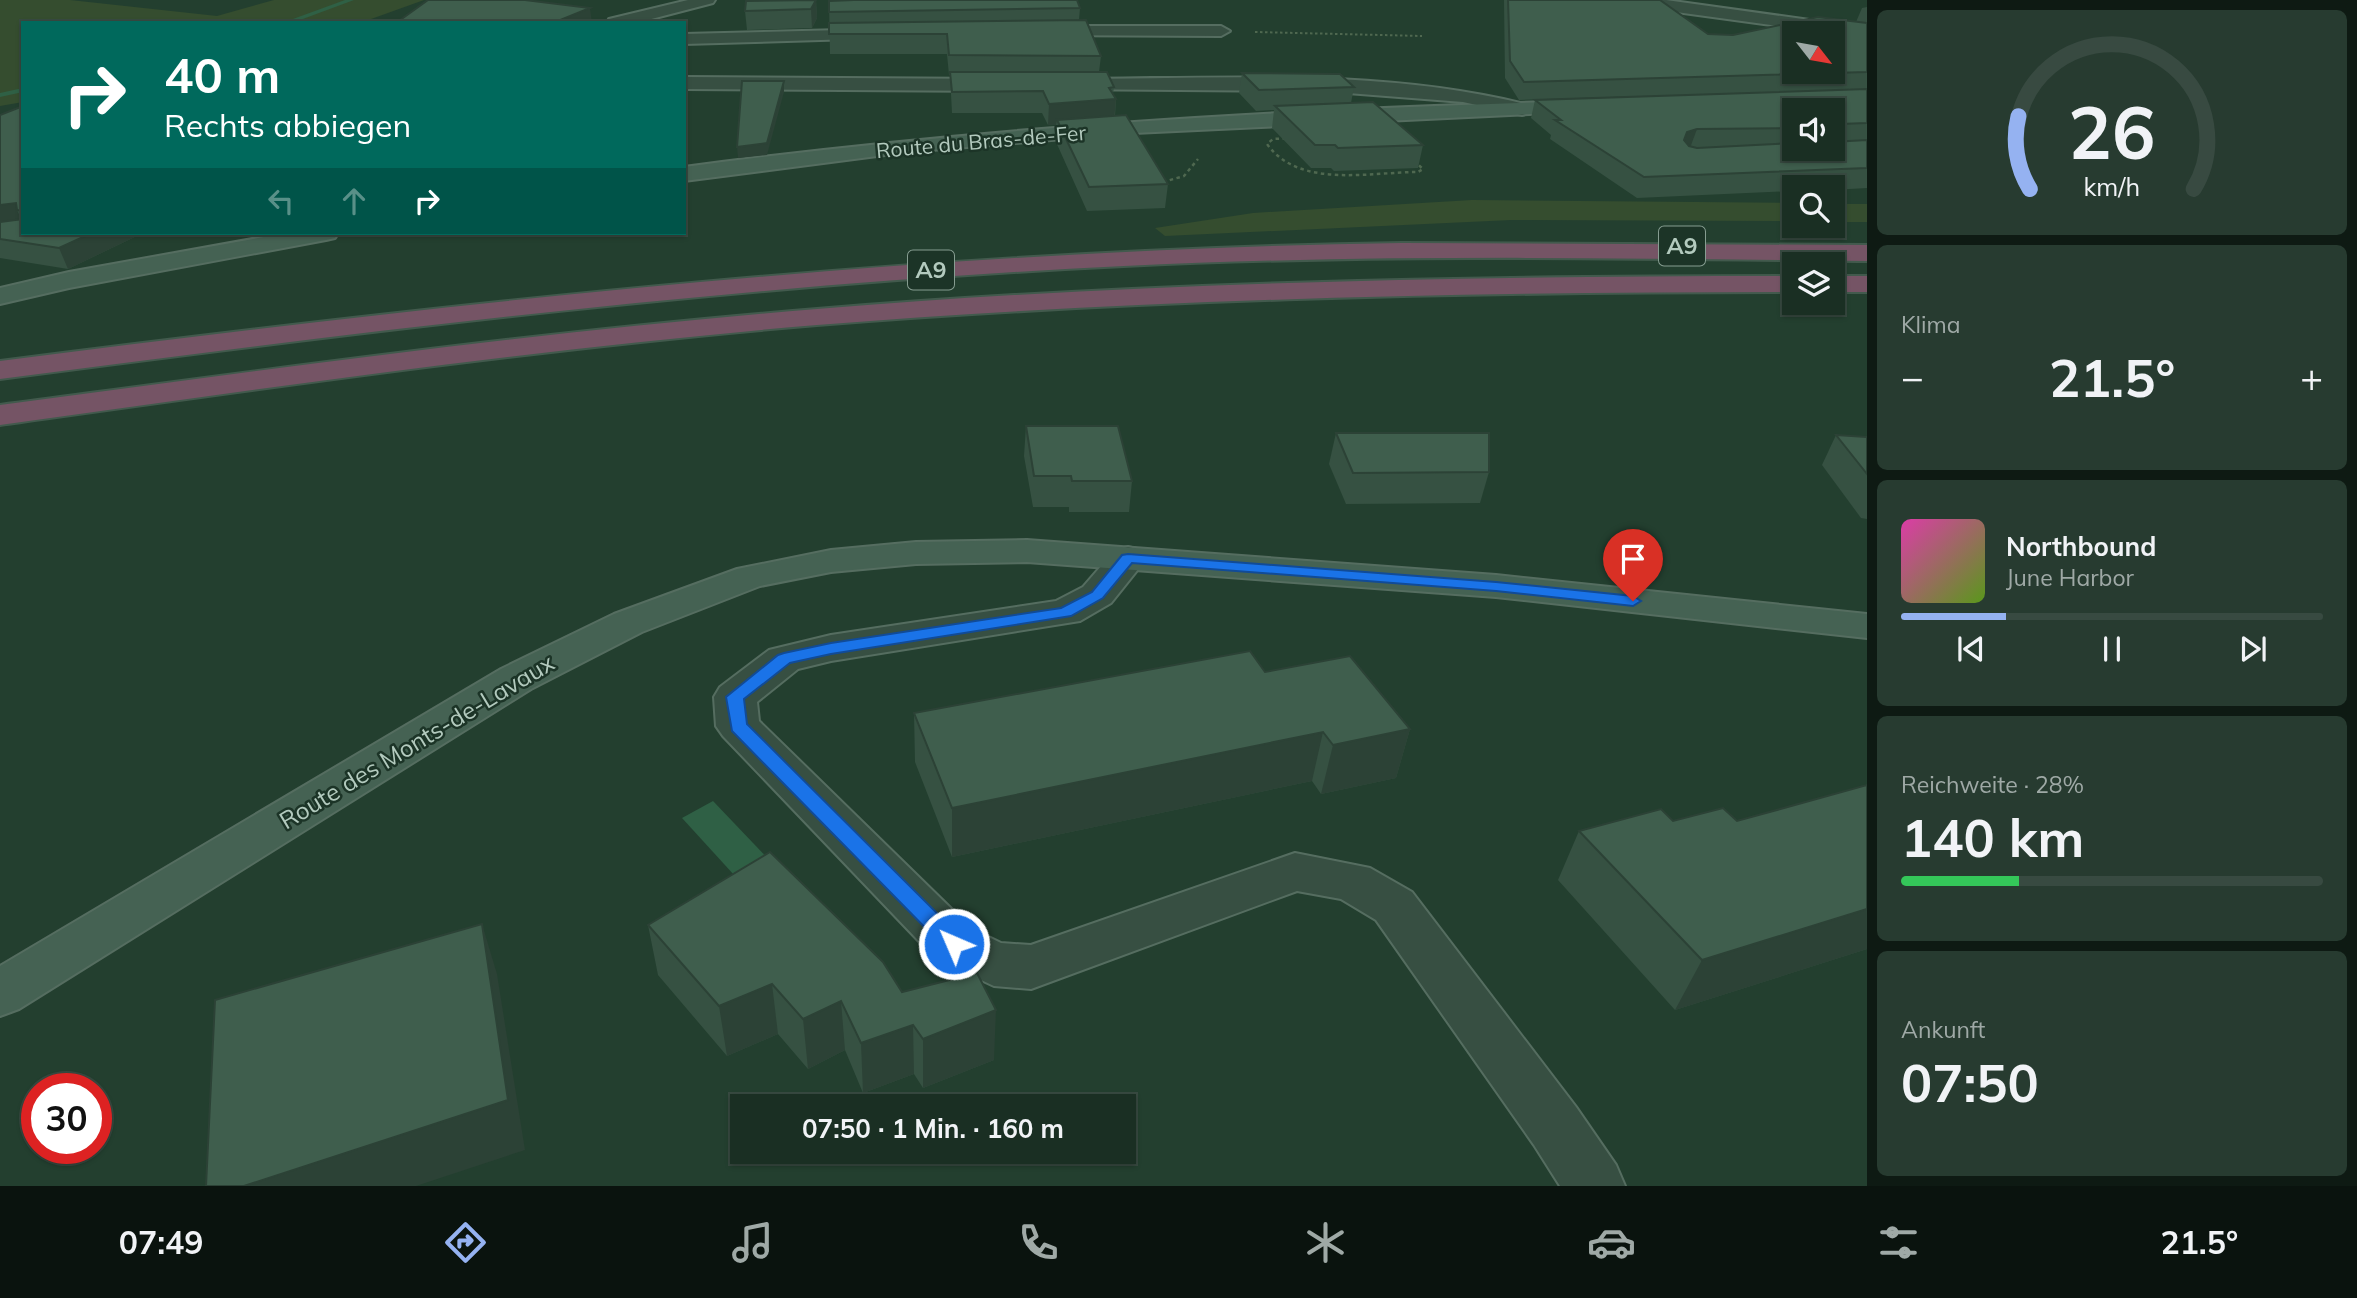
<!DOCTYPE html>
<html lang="de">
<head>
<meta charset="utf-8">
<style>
	:root { --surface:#1a2f23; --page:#273b30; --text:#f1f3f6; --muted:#9fa9a6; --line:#384a41; --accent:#95b2f1 }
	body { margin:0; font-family:Mulish,sans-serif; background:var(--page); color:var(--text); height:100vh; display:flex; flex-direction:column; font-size:26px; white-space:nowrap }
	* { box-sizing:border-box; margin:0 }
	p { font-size:23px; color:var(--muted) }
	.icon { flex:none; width:38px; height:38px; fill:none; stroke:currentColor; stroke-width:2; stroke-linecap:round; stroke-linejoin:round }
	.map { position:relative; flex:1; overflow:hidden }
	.sheet { display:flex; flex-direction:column; gap:10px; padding:10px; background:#0e1a13; width:490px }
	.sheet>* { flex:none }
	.hud { position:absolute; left:21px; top:21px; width:665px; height:214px; border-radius:0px; box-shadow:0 2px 5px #0004,0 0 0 2px var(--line); background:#00695c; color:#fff; overflow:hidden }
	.needle { width:46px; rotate:121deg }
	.controls { position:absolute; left:1782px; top:21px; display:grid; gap:14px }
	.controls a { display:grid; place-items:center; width:63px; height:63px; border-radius:0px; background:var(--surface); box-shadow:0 2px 5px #0004,0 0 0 2px var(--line); font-size:35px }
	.speed { position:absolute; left:21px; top:1073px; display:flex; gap:14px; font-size:35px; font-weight:700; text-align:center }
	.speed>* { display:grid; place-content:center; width:91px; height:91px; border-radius:50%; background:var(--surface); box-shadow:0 2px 5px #0004,0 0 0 2px var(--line); line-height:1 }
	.speed .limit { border:10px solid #d22; background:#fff; color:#111 }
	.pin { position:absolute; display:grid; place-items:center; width:60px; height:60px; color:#fff; margin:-72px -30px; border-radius:50% 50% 50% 0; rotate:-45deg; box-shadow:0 0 7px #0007 }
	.pin .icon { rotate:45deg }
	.me { position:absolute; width:77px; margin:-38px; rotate:315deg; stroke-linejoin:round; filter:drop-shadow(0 0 5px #0008) }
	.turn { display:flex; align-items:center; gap:24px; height:147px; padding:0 28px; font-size:32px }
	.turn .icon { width:91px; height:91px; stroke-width:2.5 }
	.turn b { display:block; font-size:49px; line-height:60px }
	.lanes { display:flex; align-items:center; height:66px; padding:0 28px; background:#0003; justify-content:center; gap:35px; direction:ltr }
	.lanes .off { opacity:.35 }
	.big { font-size:52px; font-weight:700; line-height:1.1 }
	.sheet .tile { flex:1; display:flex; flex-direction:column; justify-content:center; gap:10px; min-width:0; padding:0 24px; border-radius:10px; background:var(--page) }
	.sheet .dial { align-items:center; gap:0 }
	.dial svg { height:182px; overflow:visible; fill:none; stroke:var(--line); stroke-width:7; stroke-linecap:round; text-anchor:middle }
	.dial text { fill:var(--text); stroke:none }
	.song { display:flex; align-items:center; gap:21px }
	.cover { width:84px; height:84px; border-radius:10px; background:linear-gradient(135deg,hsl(320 70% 55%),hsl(90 70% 35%)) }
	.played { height:7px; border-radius:4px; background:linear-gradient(90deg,var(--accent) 25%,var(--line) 25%) }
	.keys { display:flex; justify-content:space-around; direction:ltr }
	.heat { display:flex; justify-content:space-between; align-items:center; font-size:38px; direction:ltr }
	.charge { height:10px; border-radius:5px; background:linear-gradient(90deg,#34c759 28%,var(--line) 0) }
	.trip { position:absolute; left:730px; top:1094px; width:406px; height:70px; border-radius:0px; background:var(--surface); box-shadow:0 2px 5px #0004,0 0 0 2px var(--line); font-weight:700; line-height:70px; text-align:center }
	.dock { display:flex; height:112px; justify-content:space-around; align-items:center; background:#0a130e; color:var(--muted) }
	.dock .icon { width:49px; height:49px }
	.dock .on { color:var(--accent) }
	.dock b { font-size:32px; color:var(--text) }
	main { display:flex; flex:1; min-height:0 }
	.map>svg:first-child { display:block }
</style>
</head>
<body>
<main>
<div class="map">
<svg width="1867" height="1186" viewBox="0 0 1867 1186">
	<rect width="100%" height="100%" fill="#233f2f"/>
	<g fill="#354d2f">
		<path d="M 0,0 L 70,0 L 217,16 L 274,0 L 424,0 L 360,23 L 23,23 L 23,102 L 0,106 Z"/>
		<path d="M 1472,200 L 1794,203 L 1794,221 L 1511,220 L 1165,236 L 1155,228 L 1253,213 Z"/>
		<rect x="1832" y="204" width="35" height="18"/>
	</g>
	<path fill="#2f6045" d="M 713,801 L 777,868 L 745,887 L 682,818 Z"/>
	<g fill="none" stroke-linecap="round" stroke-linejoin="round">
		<g fill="#2f6045" fill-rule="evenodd">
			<path d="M 345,0 L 354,0 L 292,23 L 282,23 Z"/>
			<path d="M 23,88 L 23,92 L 0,97 L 0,93 Z"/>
		</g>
		<g stroke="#556d60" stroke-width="4">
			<g id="street">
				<path d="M 688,0 L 715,0 L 713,3 L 636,23 L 607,23 L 609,19 Z"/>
				<path d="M 1617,0 L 1666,0 L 1867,28 L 1867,38 L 1625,5 Z"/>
				<path d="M 1037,26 L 1221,26 L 1230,31 L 1221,36 L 1031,35 L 1028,31 L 1031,27 Z"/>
				<path d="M 882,29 L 891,34 L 888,38 L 684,44 L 684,34 Z"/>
				<path d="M 684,77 L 1004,79 L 1014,85 L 1004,91 L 684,89 Z"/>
				<path d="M 1061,79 C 1216,79 1378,67 1529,105 L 1532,109 L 1529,113 L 1522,115 L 1463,102 L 1322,91 L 1054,89 L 1051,85 Z"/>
				<path d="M 1128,547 L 1141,550 L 1147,558 L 1111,603 L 1080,621 L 831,661 L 798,669 L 757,702 L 759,721 L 972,929 L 1001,943 L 1031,945 L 1295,853 L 1370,868 L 1412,892 L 1576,1107 L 1616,1165 L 1625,1186 L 1560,1186 L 1534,1145 L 1376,920 L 1341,899 L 1297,891 L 1031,989 L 994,986 L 936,959 L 723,736 L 716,726 L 714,697 L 720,687 L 769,650 L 831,635 L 1056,601 L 1083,587 L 1115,550 Z"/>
			</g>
		</g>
		<g stroke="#556d60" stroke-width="4">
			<g id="secondary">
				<path d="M 1586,101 L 1593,103 L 1596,107 L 1593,111 L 1134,133 L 908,152 L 684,181 L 684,167 C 984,127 1284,109 1586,101 Z"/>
				<path d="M 286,233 L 338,233 L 335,238 L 326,240 L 69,288 L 0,304 L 0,288 L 69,272 Z"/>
				<path d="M 1027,540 L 1496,575 L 1867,614 L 1867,638 L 1496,597 L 1027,562 L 916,564 L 831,572 L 760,586 L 642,632 L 531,689 L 19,1009 L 0,1016 L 0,966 L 501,669 L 614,614 L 737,569 L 831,550 L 916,542 Z"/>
			</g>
		</g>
		<g stroke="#425a4d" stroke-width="4">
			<g id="highway">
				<path d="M 1402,243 L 1867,245 L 1867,261 C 1619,258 1371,254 1124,266 C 747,284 373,330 0,379 L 0,361 C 466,301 932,250 1402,243 Z"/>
				<path d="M 1794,276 L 1794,292 C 1468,292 1142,299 817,325 C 544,348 272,387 0,425 L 0,405 C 272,369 544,331 817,309 C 1142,282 1468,276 1794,276 Z"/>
				<rect x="1832" y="276" width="35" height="16"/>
			</g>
		</g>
		<path stroke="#4f6850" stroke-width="2" stroke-dasharray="2.5 2.5" stroke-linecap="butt" d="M 1255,32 L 1422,36"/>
		<g stroke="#4f6850" stroke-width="2.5" stroke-dasharray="3.5 3.5" stroke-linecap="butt">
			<path d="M 1308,137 L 1400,141 L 1413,145 L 1417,151 L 1411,158 L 1423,169 L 1418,172 C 1370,172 1299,189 1267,144 L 1273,139 Z"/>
			<path d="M 1163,182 L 1184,176 L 1198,159"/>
		</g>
		<use href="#street" fill="#374f42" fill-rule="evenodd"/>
		<use href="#secondary" fill="#456253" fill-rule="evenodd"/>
		<use href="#highway" fill="#755465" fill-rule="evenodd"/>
	</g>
	<g fill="#365142" fill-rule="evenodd">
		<path d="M 816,0 L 817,18 L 812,28 L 747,30 L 745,11 Z"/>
		<path d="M 1504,0 L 1660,0 L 1708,34 L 1733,35 L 1856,22 L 1862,8 L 1867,7 L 1867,188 L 1832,190 L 1832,187 L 1794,187 L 1794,191 L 1637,198 L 1550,139 L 1551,135 L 1531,118 L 1535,100 L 1641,96 L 1519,100 L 1505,78 ZM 1794,110 L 1832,110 L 1832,149 L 1794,149 Z"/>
		<path d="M 829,1 L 1080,8 L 1079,20 L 1101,56 L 1099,72 L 1114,87 L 1113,94 L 1116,99 L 1115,116 L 1168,184 L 1165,208 L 1087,211 L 1056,142 L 1056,125 L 1048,125 L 1042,113 L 952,113 L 950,75 L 949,75 L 947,54 L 830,54 Z"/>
		<path d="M 1242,73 L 1354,87 L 1351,103 L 1423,145 L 1418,168 L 1334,171 L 1331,168 L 1311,168 L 1272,128 L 1274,110 L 1256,111 L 1239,93 Z"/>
		<path d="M 23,106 L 23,233 L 143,233 L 68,269 L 0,258 L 0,115 Z"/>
		<path d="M 1026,426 L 1132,481 L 1129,512 L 1069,512 L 1069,507 L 1033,507 L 1024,456 Z"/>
		<path d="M 1336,433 L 1489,472 L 1480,503 L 1346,504 L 1329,464 Z"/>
		<path d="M 1836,435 L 1867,437 L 1867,519 L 1861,518 L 1822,465 Z"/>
		<path d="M 1265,672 L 1410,729 L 1396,778 L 1321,794 L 1312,781 L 952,857 L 915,762 L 914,713 Z"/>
		<path d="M 1867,785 L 1867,949 L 1675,1010 L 1558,880 L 1579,831 L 1673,821 L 1737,821 Z"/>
		<path d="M 648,925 L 902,992 L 994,1060 L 923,1088 L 914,1074 L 863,1093 L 845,1050 L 808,1069 L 778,1034 L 727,1056 L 658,975 Z"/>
	</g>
	<g fill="#2c4236">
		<path d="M 816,0 L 817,18 L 812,28 L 811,9 Z"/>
		<path d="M 590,8 L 592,23 L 553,23 Z"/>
		<path d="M 784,81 L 784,92 L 767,155 L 738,158 L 737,147 Z"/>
		<path d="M 1116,99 L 1114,121 L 1057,120 L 1056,125 L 1048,125 L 1049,104 Z"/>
		<path d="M 1840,124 L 1832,143 L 1832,139 L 1837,127 Z"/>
		<path d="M 1697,129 L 1690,148 L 1681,152 L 1687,132 Z"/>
		<path d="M 16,203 L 17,210 L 23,223 L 0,226 L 0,205 Z"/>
		<path d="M 92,233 L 143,233 L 68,269 L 59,248 Z"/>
		<path d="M 1410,729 L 1396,778 L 1321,794 L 1333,745 Z"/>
		<path d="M 1323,732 L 1312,781 L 952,857 L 952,808 Z"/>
		<path d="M 1867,909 L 1867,949 L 1675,1010 L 1702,960 Z"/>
		<path d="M 482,924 L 497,974 L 525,1150 L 416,1186 L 244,1186 Z"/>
		<path d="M 772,984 L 778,1034 L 727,1056 L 719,1006 Z"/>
		<path d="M 841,1001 L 845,1050 L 808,1069 L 803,1019 Z"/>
		<path d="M 996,1010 L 994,1060 L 923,1088 L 923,1039 Z"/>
		<path d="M 913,1025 L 914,1074 L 863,1093 L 861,1043 Z"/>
	</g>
	<g fill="#3f5e4d" stroke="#2c4236" stroke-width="2" fill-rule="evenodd">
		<path d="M 428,0 L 525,0 L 590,8 L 553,23 L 342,23 L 348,20 L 396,23 Z"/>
		<path d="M 816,0 L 811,9 L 745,11 L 746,1 Z"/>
		<path d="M 854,0 L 1077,0 L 1080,8 L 829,12 L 829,1 Z"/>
		<path d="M 1508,0 L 1660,0 L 1708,34 L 1733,35 L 1818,17 L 1867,23 L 1867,72 L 1524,82 L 1510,61 ZM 1794,33 L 1832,33 L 1832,72 L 1794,72 Z"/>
		<path d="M 1086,20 L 1101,56 L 949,55 L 947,34 L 829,34 L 829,23 Z"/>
		<path d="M 950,72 L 1107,72 L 1114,87 L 1109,88 L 1116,99 L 1049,104 L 1043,91 L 952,92 Z"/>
		<path d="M 1242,73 L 1340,74 L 1354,87 L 1259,90 Z"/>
		<path d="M 742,81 L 784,81 L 767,143 L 737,147 Z"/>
		<path d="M 1867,89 L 1867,123 L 1840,124 L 1837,127 L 1832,127 L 1832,110 L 1794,110 L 1794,128 L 1697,129 L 1687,132 L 1684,140 L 1689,146 L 1697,148 L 1794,143 L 1794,149 L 1832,149 L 1832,142 L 1867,140 L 1867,168 L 1644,177 L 1555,120 L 1561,120 L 1535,100 Z"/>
		<path d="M 1373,102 L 1423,145 L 1338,148 L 1335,145 L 1315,145 L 1275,106 Z"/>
		<path d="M 23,106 L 23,211 L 17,210 L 16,203 L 0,205 L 0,115 Z"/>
		<path d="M 1126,115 L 1168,184 L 1089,187 L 1057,120 Z"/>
		<path d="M 23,219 L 23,233 L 92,233 L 59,248 L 0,239 L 0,222 Z"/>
		<path d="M 1026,426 L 1118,426 L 1132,481 L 1072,481 L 1071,476 L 1034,476 Z"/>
		<path d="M 1336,433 L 1489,433 L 1489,472 L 1353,473 Z"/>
		<path d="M 1836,435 L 1867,437 L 1867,474 Z"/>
		<path d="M 1250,651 L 1265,672 L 1350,656 L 1410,729 L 1333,745 L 1323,732 L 952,808 L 914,713 Z"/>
		<path d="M 1867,785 L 1867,909 L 1702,960 L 1579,831 L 1661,809 L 1673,821 L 1723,808 L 1737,821 Z"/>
		<path d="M 770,852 L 883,962 L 902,992 L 977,973 L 996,1010 L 923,1039 L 913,1025 L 861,1043 L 841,1001 L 803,1019 L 772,984 L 719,1006 L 648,925 Z"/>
		<path d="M 482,924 L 508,1100 L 244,1186 L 206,1186 L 215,1000 Z"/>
	</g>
	<path fill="#1a73e8" stroke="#114b97" stroke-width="2" d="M 1128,554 L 1496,582 L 1633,596 L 1641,601 L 1633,606 L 1496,591 L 1132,563 L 1103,598 L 1071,616 L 831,654 L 790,663 L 744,699 L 747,724 L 962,938 L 965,944 L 962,950 L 954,952 L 947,950 L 732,731 L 726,697 L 778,655 L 784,653 L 831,643 L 1061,608 L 1092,592 L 1122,555 Z"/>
	<g text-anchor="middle" stroke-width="5" stroke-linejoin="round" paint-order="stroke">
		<g font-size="21" fill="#b3cabe" stroke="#1c3427">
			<text transform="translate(981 142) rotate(-5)" y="7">Route du Bras-de-Fer</text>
		</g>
		<g fill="#1c3427" stroke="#869d91" stroke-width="2">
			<rect x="1659" y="226.5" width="46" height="39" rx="5"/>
			<rect x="908" y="250.5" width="46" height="39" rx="5"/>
		</g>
		<g font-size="23" font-weight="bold" fill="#b3cabe">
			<text x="1682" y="254">A9</text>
			<text x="931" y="278">A9</text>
		</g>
		<g font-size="24" fill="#b3cabe" stroke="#1c3427">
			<text transform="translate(417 742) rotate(-31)" y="8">Route des Monts-de-Lavaux</text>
		</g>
	</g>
</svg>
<div class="controls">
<a><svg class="needle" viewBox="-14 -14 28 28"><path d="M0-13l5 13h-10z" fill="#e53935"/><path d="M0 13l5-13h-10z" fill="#9fa9a6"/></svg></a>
<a><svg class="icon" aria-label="sound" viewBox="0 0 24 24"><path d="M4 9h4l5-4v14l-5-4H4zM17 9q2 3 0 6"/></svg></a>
<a><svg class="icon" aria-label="search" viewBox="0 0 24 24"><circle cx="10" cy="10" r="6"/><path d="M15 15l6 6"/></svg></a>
<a><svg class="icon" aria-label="layers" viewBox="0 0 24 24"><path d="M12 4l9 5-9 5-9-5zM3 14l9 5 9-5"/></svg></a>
</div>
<div class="speed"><div class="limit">30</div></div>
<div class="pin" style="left:1633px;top:601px;background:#d93025"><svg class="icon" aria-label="arrive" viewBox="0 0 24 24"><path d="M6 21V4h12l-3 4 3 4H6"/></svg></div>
<svg class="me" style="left:954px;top:944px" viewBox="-20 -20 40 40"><circle r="17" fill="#1a73e8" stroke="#fff" stroke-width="3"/><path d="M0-11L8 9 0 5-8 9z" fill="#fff"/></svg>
<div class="trip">07:50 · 1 Min. · 160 m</div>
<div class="hud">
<div class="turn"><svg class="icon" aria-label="right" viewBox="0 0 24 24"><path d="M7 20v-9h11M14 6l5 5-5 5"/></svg><div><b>40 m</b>Rechts abbiegen</div></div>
<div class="lanes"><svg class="icon off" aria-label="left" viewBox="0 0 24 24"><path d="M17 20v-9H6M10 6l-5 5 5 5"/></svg><svg class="icon off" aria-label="ahead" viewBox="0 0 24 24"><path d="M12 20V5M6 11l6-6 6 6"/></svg><svg class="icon" aria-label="right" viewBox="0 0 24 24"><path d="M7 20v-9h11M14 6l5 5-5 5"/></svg></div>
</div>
</div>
<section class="sheet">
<div class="tile dial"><svg viewBox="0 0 100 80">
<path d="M14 69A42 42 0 1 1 86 69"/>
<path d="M14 69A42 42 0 0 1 9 37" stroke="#95b2f1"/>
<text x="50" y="56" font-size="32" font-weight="700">26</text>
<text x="50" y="72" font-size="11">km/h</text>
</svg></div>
<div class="tile"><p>Klima</p>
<div class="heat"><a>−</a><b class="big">21.5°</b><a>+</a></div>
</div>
<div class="tile">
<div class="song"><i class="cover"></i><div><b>Northbound</b><p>June Harbor</p></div></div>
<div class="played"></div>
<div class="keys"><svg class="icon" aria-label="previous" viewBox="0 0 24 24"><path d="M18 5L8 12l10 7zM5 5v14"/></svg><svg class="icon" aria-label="pause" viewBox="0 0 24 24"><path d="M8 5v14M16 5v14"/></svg><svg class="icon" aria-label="next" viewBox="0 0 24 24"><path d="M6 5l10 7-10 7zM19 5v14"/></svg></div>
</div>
<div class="tile"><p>Reichweite · 28%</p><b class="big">140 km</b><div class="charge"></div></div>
<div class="tile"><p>Ankunft</p><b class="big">07:50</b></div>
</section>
</main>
<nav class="dock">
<b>07:49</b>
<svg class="icon on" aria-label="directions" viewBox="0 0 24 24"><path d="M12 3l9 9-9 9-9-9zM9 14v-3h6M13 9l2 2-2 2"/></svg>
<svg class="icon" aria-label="music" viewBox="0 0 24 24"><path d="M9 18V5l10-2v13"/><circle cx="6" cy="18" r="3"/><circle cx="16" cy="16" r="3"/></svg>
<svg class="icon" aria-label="phone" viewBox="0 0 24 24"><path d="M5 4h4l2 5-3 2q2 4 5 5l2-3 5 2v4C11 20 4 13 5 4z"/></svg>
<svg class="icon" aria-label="climate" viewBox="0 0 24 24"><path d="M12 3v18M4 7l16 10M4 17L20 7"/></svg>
<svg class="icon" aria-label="car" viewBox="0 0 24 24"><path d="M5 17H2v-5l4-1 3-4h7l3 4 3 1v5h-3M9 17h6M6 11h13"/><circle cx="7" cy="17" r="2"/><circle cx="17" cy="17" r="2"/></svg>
<svg class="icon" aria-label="filters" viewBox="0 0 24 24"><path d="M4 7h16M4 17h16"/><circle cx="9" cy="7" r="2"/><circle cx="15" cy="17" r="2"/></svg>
<b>21.5°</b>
</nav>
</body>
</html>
